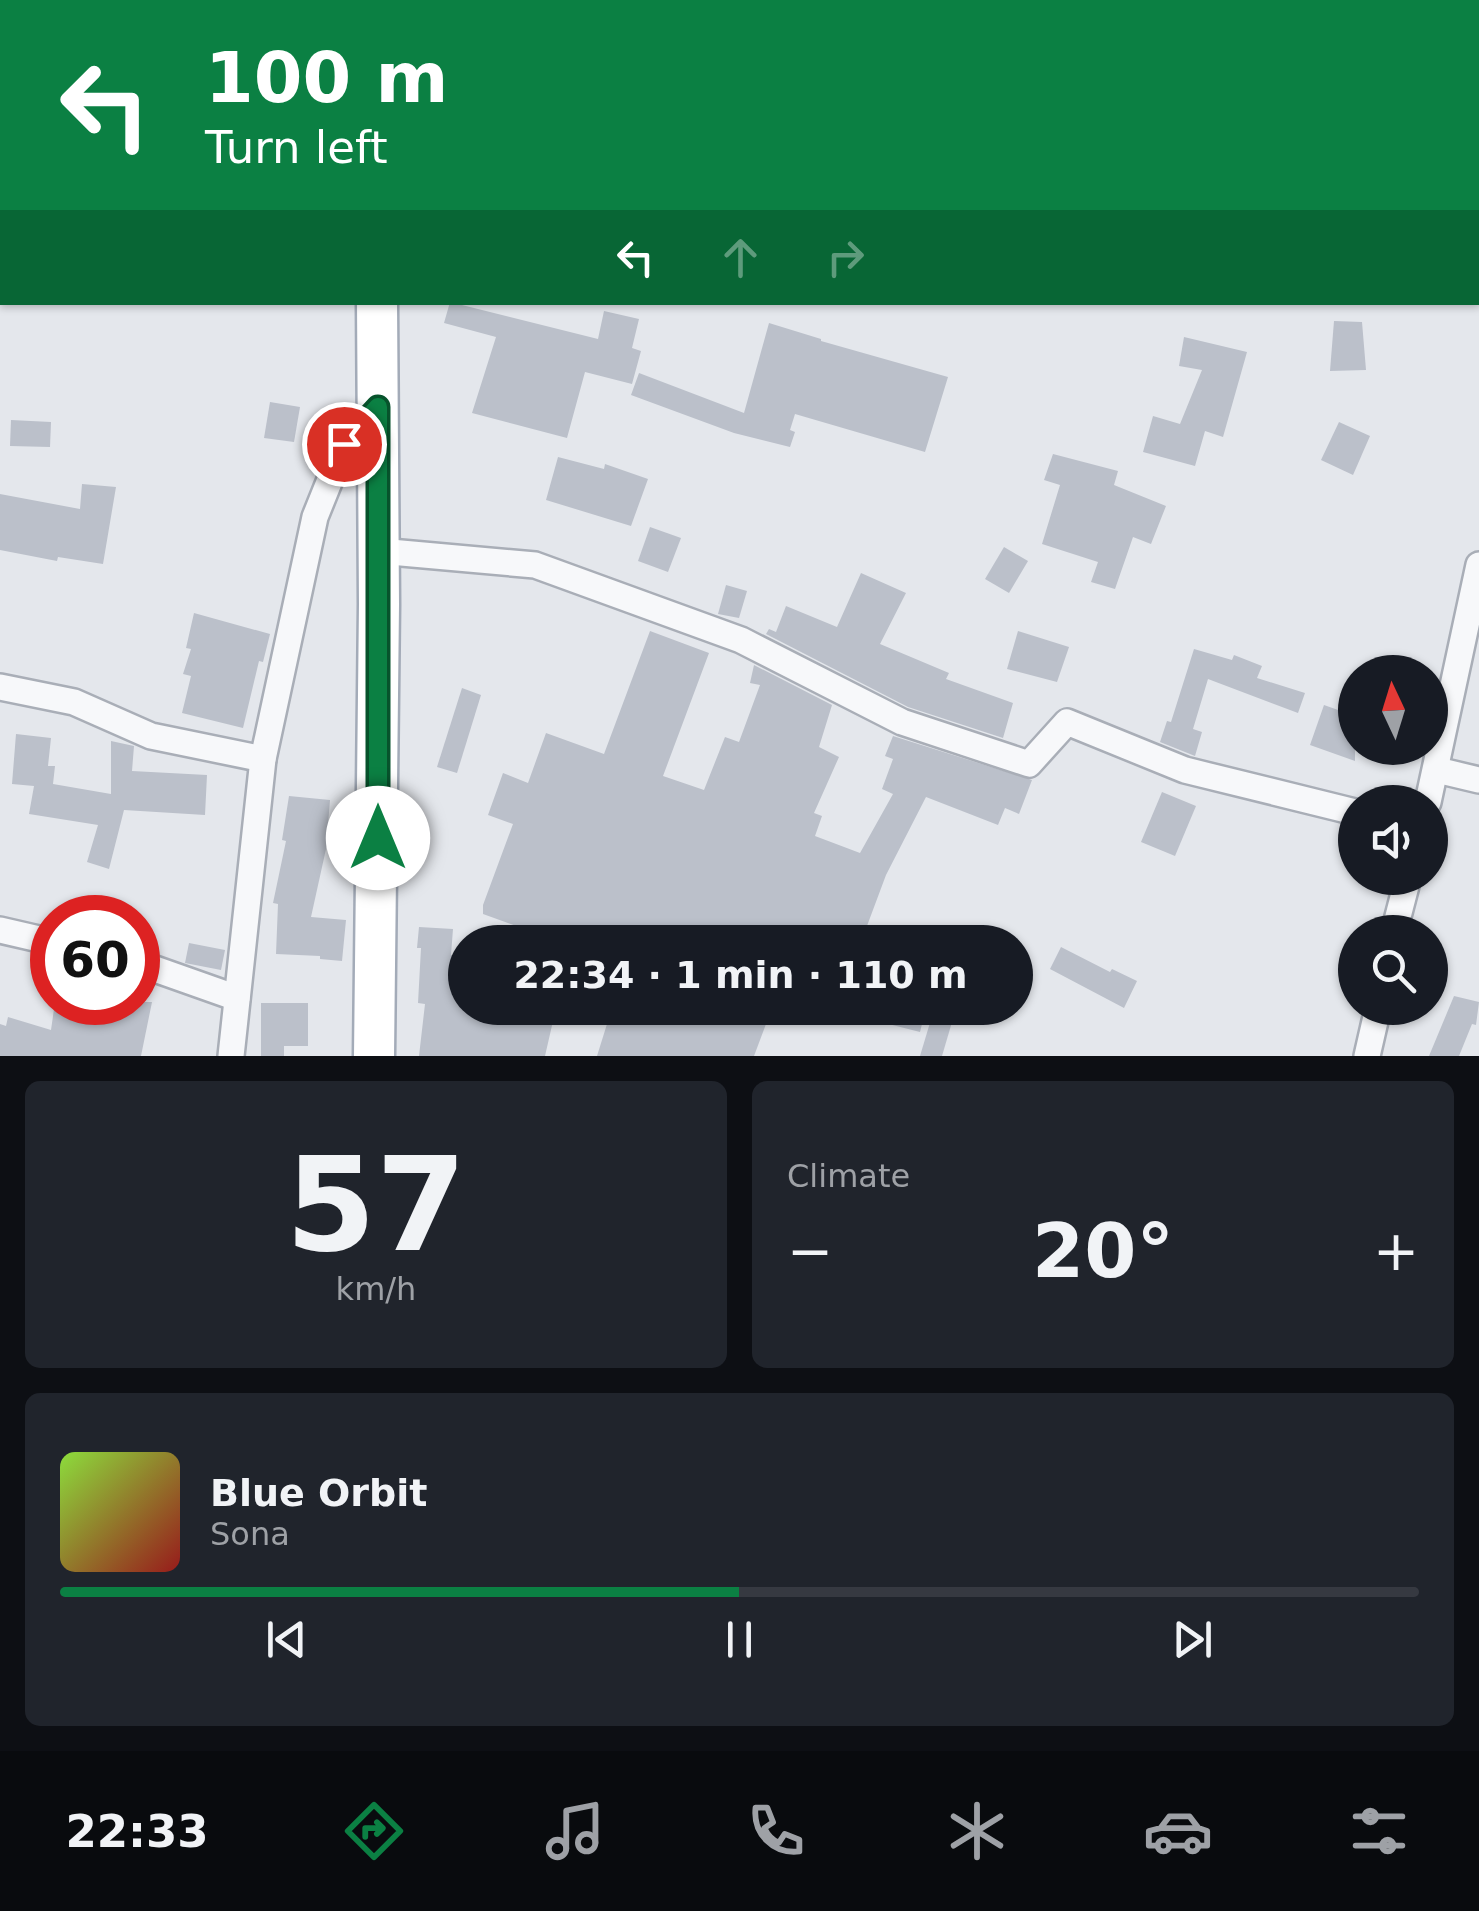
<!DOCTYPE html>
<html lang="en">
<head>
<meta charset="utf-8">
<style>
	:root { --surface:#171b24; --page:#20242c; --text:#f1f3f6; --muted:#9ea1a6; --line:#363941; --accent:#0b8043 }
	body { margin:0; font-family:"DejaVu Sans",sans-serif; background:var(--page); color:var(--text); height:100vh; display:flex; flex-direction:column; font-size:38px; white-space:nowrap }
	* { box-sizing:border-box; margin:0 }
	p { font-size:32px; color:var(--muted) }
	.icon { flex:none; width:55px; height:55px; fill:none; stroke:currentColor; stroke-width:2; stroke-linecap:round; stroke-linejoin:round }
	.map { position:relative; height:1056px; overflow:hidden }
	.drawer { display:flex; flex-direction:column; gap:25px; padding:25px; background:#0d0f14; flex:1 }
	.drawer>* { flex:none }
	.hud { position:absolute; left:0px; top:0px; width:1480px; height:305px; box-shadow:0 2px 8px #0004; background:#0b8043; color:#fff; overflow:hidden }
	.needle { width:65px; rotate:356deg }
	.buttons { position:absolute; left:1338px; top:655px; display:grid; gap:20px }
	.buttons a { display:grid; place-items:center; width:110px; height:110px; border-radius:50%; background:var(--surface); box-shadow:0 2px 8px #0004; font-size:50px }
	.speed { position:absolute; left:30px; top:895px; display:flex; gap:20px; font-size:50px; font-weight:700; text-align:center }
	.speed>* { display:grid; place-content:center; width:130px; height:130px; border-radius:50%; background:var(--surface); box-shadow:0 2px 8px #0004; line-height:1 }
	.speed .limit { border:15px solid #d22; background:#fff; color:#111 }
	.pin { position:absolute; display:grid; place-items:center; width:85px; height:85px; color:#fff; margin:-42px; border:5px solid #fff; border-radius:50%; box-shadow:0 2px 10px #0007 }
	.me { position:absolute; width:110px; margin:-55px; rotate:0deg; stroke-linejoin:round; filter:drop-shadow(0 0 8px #0008) }
	.turn { display:flex; align-items:center; gap:35px; height:210px; padding:0 40px; font-size:45px }
	.turn .icon { width:130px; height:130px; stroke-width:2.5 }
	.turn b { display:block; font-size:70px; line-height:85px }
	.lanes { display:flex; align-items:center; height:95px; padding:0 40px; background:#0003; justify-content:center; gap:50px; direction:ltr }
	.lanes .off { opacity:.35 }
	.big { font-size:75px; font-weight:800; line-height:1.1 }
	.drawer .card { flex:1; display:flex; flex-direction:column; justify-content:center; gap:15px; min-width:0; padding:0 35px; border-radius:15px; background:var(--page) }
	.drawer .dial { align-items:center; gap:0 }
	.dial b { font-size:130px; line-height:1 }
	.song { display:flex; align-items:center; gap:30px }
	.cover { width:120px; height:120px; border-radius:15px; background:linear-gradient(135deg,hsl(90 70% 55%),hsl(0 70% 35%)) }
	.played { height:10px; border-radius:5px; background:linear-gradient(90deg,var(--accent) 50%,var(--line) 50%) }
	.keys { display:flex; justify-content:space-around; direction:ltr }
	.heat { display:flex; justify-content:space-between; align-items:center; font-size:55px; direction:ltr }
	.drawer .tiles { flex:1; display:grid; gap:25px; grid-template-columns:1fr 1fr }
	.card:last-child { grid-column:span 2 }
	.trip { position:absolute; left:448px; top:925px; width:585px; height:100px; border-radius:50px; background:var(--surface); box-shadow:0 2px 8px #0004; font-weight:800; line-height:100px; text-align:center }
	.tab-bar { display:flex; height:160px; justify-content:space-around; align-items:center; background:#090b0e; color:var(--muted) }
	.tab-bar .icon { width:70px; height:70px }
	.tab-bar .current { color:var(--accent) }
	.tab-bar b { font-size:45px; color:var(--text) }
	.map>svg:first-child { display:block }
</style>
</head>
<body>
<div class="map">
<svg width="1479" height="1056" viewBox="0 0 1479 1056">
	<rect width="100%" height="100%" fill="#e4e7ec"/>
	<g fill="#bbc0ca">
		<path d="M 450,302 L 598,339 L 604,311 L 639,319 L 632,348 L 641,351 L 632,384 L 585,372 L 567,438 L 472,413 L 496,337 L 444,323 Z"/>
		<path d="M 1334,321 L 1362,322 L 1366,370 L 1330,371 Z"/>
		<path d="M 769,323 L 821,339 L 821,341 L 948,377 L 925,452 L 795,414 L 790,430 L 795,432 L 790,447 L 734,433 L 631,395 L 639,373 L 744,413 Z"/>
		<path d="M 1184,337 L 1247,352 L 1223,437 L 1205,431 L 1195,466 L 1143,452 L 1153,416 L 1180,424 L 1202,370 L 1179,366 Z"/>
		<path d="M 270,402 L 300,407 L 294,442 L 264,438 Z"/>
		<path d="M 11,420 L 51,422 L 50,447 L 10,446 Z"/>
		<path d="M 1339,422 L 1370,436 L 1353,475 L 1321,460 Z"/>
		<path d="M 1053,454 L 1118,471 L 1114,485 L 1166,506 L 1151,544 L 1133,537 L 1115,589 L 1091,582 L 1098,562 L 1042,544 L 1060,485 L 1044,480 Z"/>
		<path d="M 558,457 L 604,469 L 605,464 L 648,479 L 631,526 L 546,500 Z"/>
		<path d="M 82,484 L 116,487 L 103,564 L 58,557 L 57,561 L 0,550 L 0,494 L 80,509 Z"/>
		<path d="M 650,527 L 681,538 L 668,572 L 638,561 Z"/>
		<path d="M 1004,547 L 1028,561 L 1009,593 L 985,579 Z"/>
		<path d="M 861,573 L 906,593 L 880,644 L 949,673 L 946,679 L 1013,703 L 1003,738 L 908,707 L 766,634 L 769,629 L 776,632 L 786,606 L 837,627 Z"/>
		<path d="M 726,585 L 747,591 L 739,618 L 718,614 Z"/>
		<path d="M 194,613 L 270,634 L 263,662 L 259,661 L 243,728 L 182,713 L 191,676 L 183,674 L 191,649 L 186,648 Z"/>
		<path d="M 650,631 L 709,653 L 663,776 L 704,790 L 725,737 L 739,742 L 760,685 L 750,683 L 754,665 L 832,705 L 819,747 L 839,757 L 814,813 L 822,816 L 815,836 L 860,853 L 893,794 L 882,789 L 893,759 L 885,756 L 893,736 L 1032,780 L 1019,814 L 1005,808 L 998,825 L 926,797 L 886,875 L 861,942 L 561,942 L 483,914 L 483,905 L 513,824 L 488,815 L 503,773 L 528,783 L 546,733 L 604,754 Z"/>
		<path d="M 1018,631 L 1069,647 L 1057,682 L 1007,669 Z"/>
		<path d="M 1194,649 L 1232,660 L 1234,655 L 1262,666 L 1257,678 L 1305,693 L 1298,713 L 1208,679 L 1193,729 L 1202,732 L 1195,756 L 1160,742 L 1167,721 L 1171,722 Z"/>
		<path d="M 462,688 L 481,695 L 457,773 L 437,767 Z"/>
		<path d="M 1324,705 L 1355,716 L 1355,761 L 1310,745 Z"/>
		<path d="M 16,734 L 51,738 L 48,766 L 55,766 L 53,784 L 111,794 L 111,741 L 134,746 L 132,771 L 207,775 L 205,815 L 124,810 L 109,869 L 87,862 L 98,825 L 29,814 L 34,786 L 12,784 Z"/>
		<path d="M 1162,792 L 1196,806 L 1175,856 L 1141,842 Z"/>
		<path d="M 289,796 L 330,800 L 326,849 L 311,917 L 346,920 L 342,961 L 320,959 L 320,956 L 276,954 L 278,904 L 273,903 L 286,841 L 282,840 Z"/>
		<path d="M 419,927 L 453,929 L 451,955 L 465,955 L 465,1008 L 556,1008 L 545,1056 L 419,1056 L 425,1004 L 418,1003 L 421,948 L 417,948 Z"/>
		<path d="M 189,943 L 225,950 L 221,970 L 185,963 Z"/>
		<path d="M 1061,947 L 1110,972 L 1112,969 L 1137,981 L 1124,1008 L 1050,969 Z"/>
		<path d="M 1454,996 L 1479,1002 L 1476,1025 L 1472,1024 L 1459,1056 L 1429,1056 Z"/>
		<path d="M 55,1002 L 152,1002 L 141,1056 L 0,1056 L 0,1024 L 6,1026 L 8,1017 L 51,1030 Z"/>
		<path d="M 261,1003 L 308,1003 L 308,1046 L 284,1046 L 284,1056 L 261,1056 Z"/>
		<path d="M 612,1008 L 772,1008 L 754,1056 L 597,1056 Z"/>
		<path d="M 854,1008 L 909,1008 L 925,1012 L 920,1032 L 853,1015 Z"/>
		<path d="M 932,1016 L 952,1022 L 942,1056 L 920,1056 Z"/>
	</g>
	<g fill="none" stroke-linecap="round" stroke-linejoin="round">
		<g stroke="#a9aeb7" stroke-width="30">
			<g id="minor">
				<path d="M 379,551 L 535,565 L 741,640 L 902,722 L 1029,764 L 1067,722 L 1185,770 L 1355,812"/>
				<path d="M 0,687 L 74,702 L 151,736 L 263,759"/>
				<path d="M 1437,770 L 1479,780"/>
				<path d="M 1428,802 L 1479,565"/>
				<path d="M 0,930 L 52,942"/>
				<path d="M 1394,932 L 1408,878"/>
				<path d="M 138,963 L 237,998"/>
				<path d="M 231,1056 L 263,759 L 315,517 L 344,445 L 378,407"/>
				<path d="M 1367,1056 L 1378,1008"/>
			</g>
		</g>
		<g stroke="#a3abb8" stroke-width="45">
			<g id="primary">
				<path d="M 380,2 L 380,0"/>
				<path d="M 374,1056 L 379,604 L 377,302"/>
			</g>
		</g>
		<use href="#minor" stroke="#f7f8fa" stroke-width="25"/>
		<use href="#primary" stroke="#fff" stroke-width="40"/>
	</g>
	<g fill="none" stroke-linecap="round" stroke-linejoin="round">
		<g stroke="#07532c" stroke-width="25">
			<path id="route" d="M 344,444 L 378,407 L 378,838"/>
		</g>
		<use href="#route" stroke="#0b8043" stroke-width="18"/>
	</g>
</svg>
<div class="buttons">
<a><svg class="needle" viewBox="-14 -14 28 28"><path d="M0-13l5 13h-10z" fill="#e53935"/><path d="M0 13l5-13h-10z" fill="#9ea1a6"/></svg></a>
<a><svg class="icon" aria-label="sound" viewBox="0 0 24 24"><path d="M4 9h4l5-4v14l-5-4H4zM17 9q2 3 0 6"/></svg></a>
<a><svg class="icon" aria-label="search" viewBox="0 0 24 24"><circle cx="10" cy="10" r="6"/><path d="M15 15l6 6"/></svg></a>
</div>
<div class="speed"><div class="limit">60</div></div>
<div class="pin" style="left:344px;top:444px;background:#d93025"><svg class="icon" aria-label="arrive" viewBox="0 0 24 24"><path d="M6 21V4h12l-3 4 3 4H6"/></svg></div>
<svg class="me" style="left:378px;top:838px" viewBox="-20 -20 40 40"><circle r="19" fill="#fff"/><path d="M0-13L10 11 0 6-10 11z" fill="#0b8043"/></svg>
<div class="trip">22:34 · 1 min · 110 m</div>
<div class="hud">
<div class="turn"><svg class="icon" aria-label="left" viewBox="0 0 24 24"><path d="M17 20v-9H6M10 6l-5 5 5 5"/></svg><div><b>100 m</b>Turn left</div></div>
<div class="lanes"><svg class="icon" aria-label="left" viewBox="0 0 24 24"><path d="M17 20v-9H6M10 6l-5 5 5 5"/></svg><svg class="icon off" aria-label="ahead" viewBox="0 0 24 24"><path d="M12 20V5M6 11l6-6 6 6"/></svg><svg class="icon off" aria-label="right" viewBox="0 0 24 24"><path d="M7 20v-9h11M14 6l5 5-5 5"/></svg></div>
</div>
</div>
<section class="drawer">
<div class="tiles">
<div class="card dial"><b>57</b><p>km/h</p></div>
<div class="card"><p>Climate</p>
<div class="heat"><a>−</a><b class="big">20°</b><a>+</a></div>
</div>
<div class="card">
<div class="song"><i class="cover"></i><div><b>Blue Orbit</b><p>Sona</p></div></div>
<div class="played"></div>
<div class="keys"><svg class="icon" aria-label="previous" viewBox="0 0 24 24"><path d="M18 5L8 12l10 7zM5 5v14"/></svg><svg class="icon" aria-label="pause" viewBox="0 0 24 24"><path d="M8 5v14M16 5v14"/></svg><svg class="icon" aria-label="next" viewBox="0 0 24 24"><path d="M6 5l10 7-10 7zM19 5v14"/></svg></div>
</div>
</div>
</section>
<nav class="tab-bar">
<b>22:33</b>
<svg class="icon current" aria-label="directions" viewBox="0 0 24 24"><path d="M12 3l9 9-9 9-9-9zM9 14v-3h6M13 9l2 2-2 2"/></svg>
<svg class="icon" aria-label="music" viewBox="0 0 24 24"><path d="M9 18V5l10-2v13"/><circle cx="6" cy="18" r="3"/><circle cx="16" cy="16" r="3"/></svg>
<svg class="icon" aria-label="phone" viewBox="0 0 24 24"><path d="M5 4h4l2 5-3 2q2 4 5 5l2-3 5 2v4C11 20 4 13 5 4z"/></svg>
<svg class="icon" aria-label="climate" viewBox="0 0 24 24"><path d="M12 3v18M4 7l16 10M4 17L20 7"/></svg>
<svg class="icon" aria-label="car" viewBox="0 0 24 24"><path d="M5 17H2v-5l4-1 3-4h7l3 4 3 1v5h-3M9 17h6M6 11h13"/><circle cx="7" cy="17" r="2"/><circle cx="17" cy="17" r="2"/></svg>
<svg class="icon" aria-label="filters" viewBox="0 0 24 24"><path d="M4 7h16M4 17h16"/><circle cx="9" cy="7" r="2"/><circle cx="15" cy="17" r="2"/></svg>
</nav>
</body>
</html>
